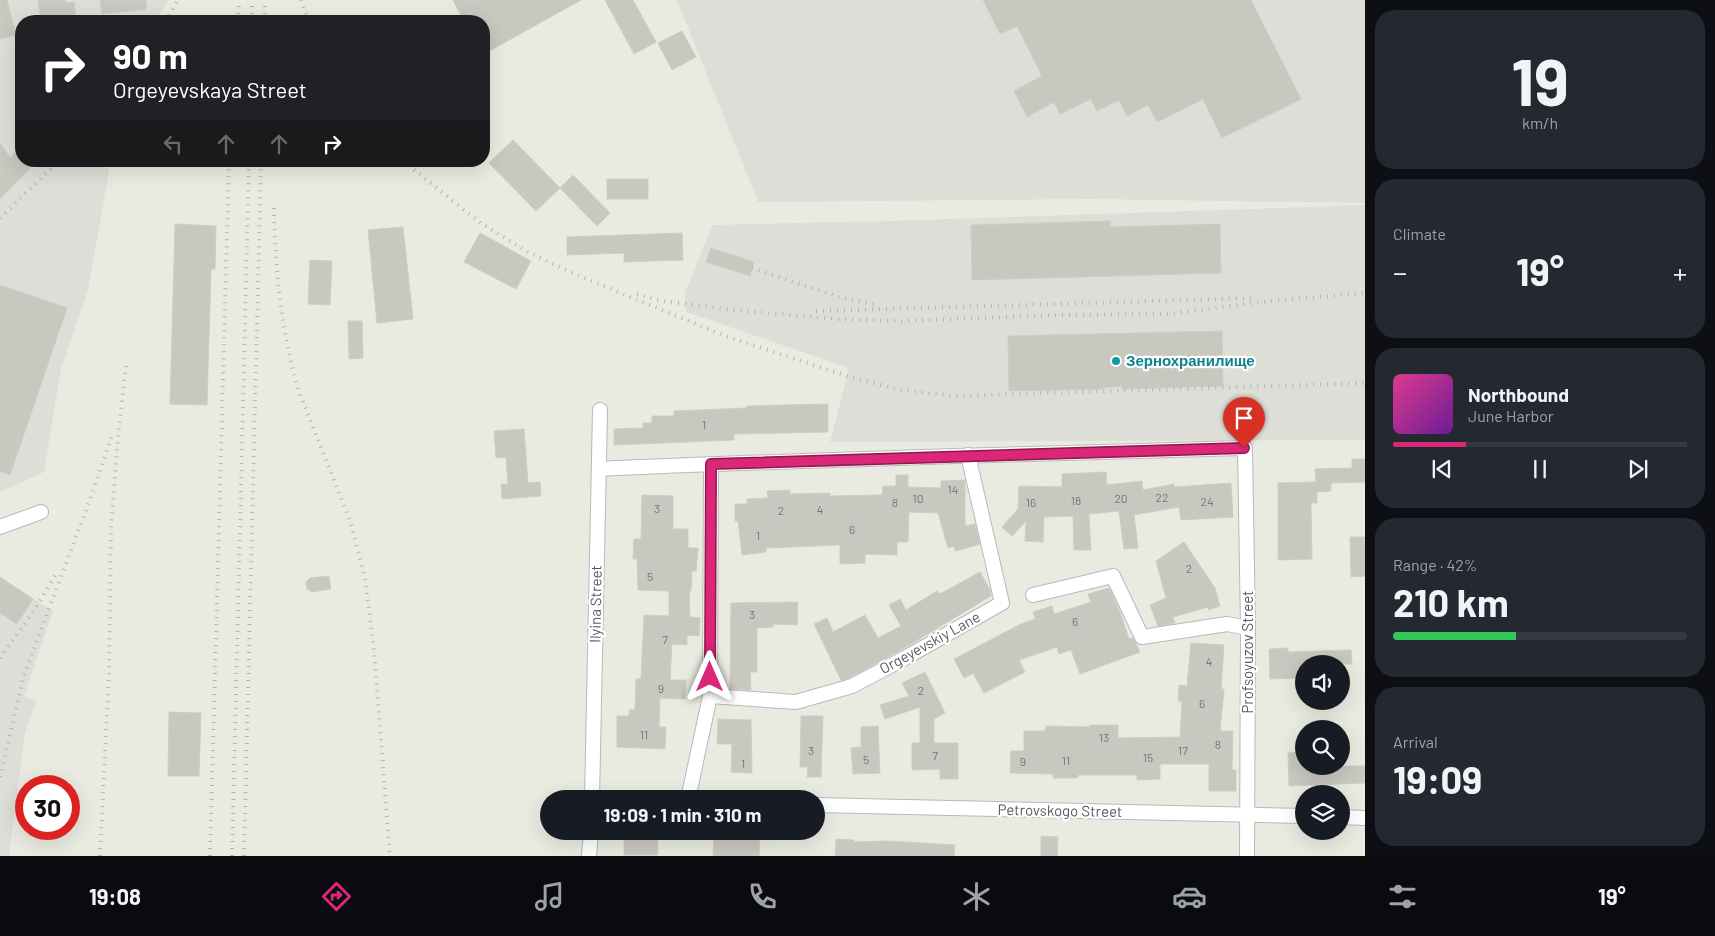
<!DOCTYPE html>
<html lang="en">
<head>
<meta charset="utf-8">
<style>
	:root { --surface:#171b24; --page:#242831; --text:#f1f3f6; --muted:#9ea1a6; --line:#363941; --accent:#db2777 }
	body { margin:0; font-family:Barlow,sans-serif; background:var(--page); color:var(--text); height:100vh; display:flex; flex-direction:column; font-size:19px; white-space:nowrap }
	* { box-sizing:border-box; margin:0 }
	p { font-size:16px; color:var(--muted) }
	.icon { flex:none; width:28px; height:28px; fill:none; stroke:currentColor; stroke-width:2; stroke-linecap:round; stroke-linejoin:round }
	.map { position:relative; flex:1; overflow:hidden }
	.details { display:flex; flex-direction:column; gap:10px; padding:10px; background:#0d0f14; width:350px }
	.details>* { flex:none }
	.banner { position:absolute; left:15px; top:15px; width:475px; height:152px; border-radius:20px; box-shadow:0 5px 20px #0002; background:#202124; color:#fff; overflow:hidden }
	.fabs { position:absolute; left:1295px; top:655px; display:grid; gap:10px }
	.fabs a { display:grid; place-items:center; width:55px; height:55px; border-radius:50%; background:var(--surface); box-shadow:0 5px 20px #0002; font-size:25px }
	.speed { position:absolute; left:15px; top:775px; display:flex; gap:10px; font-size:25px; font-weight:700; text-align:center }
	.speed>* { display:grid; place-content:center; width:65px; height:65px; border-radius:50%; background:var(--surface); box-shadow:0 5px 20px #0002; line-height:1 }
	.speed .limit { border:8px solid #d22; background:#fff; color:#111 }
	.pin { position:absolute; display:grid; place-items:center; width:42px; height:42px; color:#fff; margin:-51px -21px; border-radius:50% 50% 50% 0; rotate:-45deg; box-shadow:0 0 5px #0007 }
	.pin .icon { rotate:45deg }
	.me { position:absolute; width:55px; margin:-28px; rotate:0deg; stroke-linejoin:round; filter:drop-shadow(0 0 4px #0008) }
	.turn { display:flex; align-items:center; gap:18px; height:105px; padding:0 15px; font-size:22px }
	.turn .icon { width:65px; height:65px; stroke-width:2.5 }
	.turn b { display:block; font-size:35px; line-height:42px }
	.lanes { display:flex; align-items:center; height:48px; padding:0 15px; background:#0003; justify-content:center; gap:25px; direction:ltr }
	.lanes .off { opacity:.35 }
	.big { font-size:38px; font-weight:700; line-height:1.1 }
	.details .widget { flex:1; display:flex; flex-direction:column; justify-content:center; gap:8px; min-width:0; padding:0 18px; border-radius:20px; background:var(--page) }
	.details .dial { align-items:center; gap:0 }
	.dial b { font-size:65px; line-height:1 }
	.song { display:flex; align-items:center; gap:15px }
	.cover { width:60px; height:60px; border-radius:8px; background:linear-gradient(135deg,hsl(330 70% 55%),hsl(280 70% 35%)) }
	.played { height:5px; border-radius:2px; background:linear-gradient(90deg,var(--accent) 25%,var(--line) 25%) }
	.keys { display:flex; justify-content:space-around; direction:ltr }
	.heat { display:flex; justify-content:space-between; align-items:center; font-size:28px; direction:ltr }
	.charge { height:8px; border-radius:4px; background:linear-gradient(90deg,#34c759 42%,var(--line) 0) }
	.trip { position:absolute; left:540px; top:790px; width:285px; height:50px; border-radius:25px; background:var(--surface); box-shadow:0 5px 20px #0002; font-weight:700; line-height:50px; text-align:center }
	.tab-bar { display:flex; height:80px; justify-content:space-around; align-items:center; background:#090b0e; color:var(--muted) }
	.tab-bar .icon { width:35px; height:35px }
	.tab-bar .current { color:var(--accent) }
	.tab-bar b { font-size:22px; color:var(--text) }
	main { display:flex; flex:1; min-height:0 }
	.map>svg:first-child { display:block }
</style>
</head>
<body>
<main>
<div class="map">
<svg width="1365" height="856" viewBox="0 0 1365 856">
	<rect width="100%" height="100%" fill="#eaebe0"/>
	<g fill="#deded8">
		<path d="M 0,0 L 169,0 L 155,21 L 21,21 L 21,161 L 100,161 L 107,166 L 109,172 L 88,290 L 61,369 L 44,472 L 0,492 Z"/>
		<path d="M 677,0 L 1365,0 L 1365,203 L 1090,199 L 758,202 Z"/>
		<path d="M 1365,205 L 1365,440 L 830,442 L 849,368 L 686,312 L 685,293 L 712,225 L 889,221 Z"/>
		<path d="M 0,577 L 53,611 L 24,696 L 36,701 L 25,733 L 9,856 L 0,856 Z"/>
	</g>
	<g fill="#c8c7c0" stroke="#cfcebf">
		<path d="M 0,0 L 7,0 L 16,35 L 0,39 Z"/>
		<path d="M 38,0 L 65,0 L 66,3 L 74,2 L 76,21 L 41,21 Z"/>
		<path d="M 100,0 L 146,0 L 146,9 L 102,14 Z"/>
		<path d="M 453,0 L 581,0 L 484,54 L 484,21 L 464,21 Z"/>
		<path d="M 605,0 L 633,0 L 656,42 L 634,54 Z"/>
		<path d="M 983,0 L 1251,0 L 1301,99 L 1222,138 L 1203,99 L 1157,122 L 1148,105 L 1127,116 L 1119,100 L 1097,111 L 1091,99 L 1060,114 L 1054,102 L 1027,117 L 1014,91 L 1042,76 L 1017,26 L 1000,34 Z"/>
		<path d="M 682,31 L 696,57 L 672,70 L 658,43 Z"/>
		<path d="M 513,140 L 560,188 L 536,211 L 489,163 Z"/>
		<path d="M 0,143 L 10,158 L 21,146 L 21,161 L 37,161 L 0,199 Z"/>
		<path d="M 573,175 L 610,213 L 597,226 L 560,188 Z"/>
		<rect x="607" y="179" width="41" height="20"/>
		<path d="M 1110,221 L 1110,227 L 1220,224 L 1221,273 L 972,280 L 971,225 Z"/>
		<path d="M 175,224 L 216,226 L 215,269 L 211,269 L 207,405 L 170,404 Z"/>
		<path d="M 403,227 L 413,319 L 377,323 L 368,230 Z"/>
		<path d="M 480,233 L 531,261 L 516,289 L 464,262 Z"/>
		<path d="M 682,233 L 683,260 L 624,262 L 624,253 L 567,255 L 567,237 Z"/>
		<path d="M 711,248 L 754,262 L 750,276 L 706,262 Z"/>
		<path d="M 310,260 L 332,261 L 330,305 L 308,304 Z"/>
		<path d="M 0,285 L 67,308 L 10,475 L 0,471 Z"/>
		<path d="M 348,321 L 362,321 L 363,358 L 349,359 Z"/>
		<path d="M 1222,331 L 1223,386 L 1122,389 L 1122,386 L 1103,388 L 1103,389 L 1009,391 L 1008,336 Z"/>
		<path d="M 828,404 L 828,432 L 734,434 L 734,440 L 614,445 L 614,429 L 643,428 L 643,423 L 652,423 L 652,416 L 674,416 L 674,411 L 746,408 L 746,406 Z"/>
		<path d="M 524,429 L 528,483 L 540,482 L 541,496 L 502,499 L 501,484 L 508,484 L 506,457 L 496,458 L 494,431 Z"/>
		<path d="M 1352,459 L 1365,459 L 1365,482 L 1331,483 L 1331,491 L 1317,492 L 1317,503 L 1311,503 L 1312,559 L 1278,560 L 1278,483 L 1316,482 L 1315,469 L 1352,468 Z"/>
		<path d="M 1106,472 L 1107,485 L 1142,481 L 1143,490 L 1174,484 L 1175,487 L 1231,483 L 1233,517 L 1181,520 L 1179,507 L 1134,515 L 1138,548 L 1124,549 L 1119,511 L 1089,514 L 1091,550 L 1074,550 L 1073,516 L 1044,517 L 1043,542 L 1025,541 L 1026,521 L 1012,536 L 1002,527 L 1018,509 L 1019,486 L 1062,487 L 1062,474 Z"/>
		<path d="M 896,475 L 908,475 L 908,487 L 941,488 L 941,481 L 965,480 L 965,526 L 975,524 L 980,544 L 956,551 L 953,546 L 948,548 L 938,513 L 909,512 L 908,542 L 897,542 L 897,555 L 865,554 L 865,563 L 840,564 L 840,545 L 766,548 L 766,552 L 742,555 L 738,521 L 735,521 L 735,504 L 747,504 L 747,499 L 768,498 L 767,491 L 790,490 L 790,494 L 830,493 L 830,496 L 882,495 L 883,486 L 896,486 Z"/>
		<path d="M 642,495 L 673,496 L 673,529 L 688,529 L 688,548 L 698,548 L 696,571 L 692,571 L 691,591 L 689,591 L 690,617 L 700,618 L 699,636 L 687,635 L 687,645 L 672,644 L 670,680 L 686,680 L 685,699 L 660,698 L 659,727 L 666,727 L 665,749 L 617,747 L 617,716 L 629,716 L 629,710 L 635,710 L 636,679 L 641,679 L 644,615 L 669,616 L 669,591 L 638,590 L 637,559 L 633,559 L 634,539 L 641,539 Z"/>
		<path d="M 1350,537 L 1365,537 L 1365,576 L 1351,577 Z"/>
		<path d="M 1184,542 L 1215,588 L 1220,606 L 1209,610 L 1208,607 L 1173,617 L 1175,623 L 1158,626 L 1150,605 L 1166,598 L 1156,561 Z"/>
		<path d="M 980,572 L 990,590 L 991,596 L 901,650 L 849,678 L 841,680 L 814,624 L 827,618 L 833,632 L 865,615 L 878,638 L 901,626 L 889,605 L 900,599 L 906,610 L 937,591 L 940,594 Z"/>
		<path d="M 329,576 L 331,589 L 312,592 L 307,589 L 306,582 L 310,578 Z"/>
		<path d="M 0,577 L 33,599 L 17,624 L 0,613 Z"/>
		<path d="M 1109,588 L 1120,612 L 1129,639 L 1133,638 L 1140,652 L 1080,674 L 1071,650 L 1059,654 L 1057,647 L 1019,660 L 1025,672 L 984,693 L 973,673 L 964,678 L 954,659 L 1021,624 L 1035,619 L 1033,612 L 1052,606 L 1054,614 L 1091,602 L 1088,594 Z"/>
		<path d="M 798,602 L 797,625 L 773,624 L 773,627 L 757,628 L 757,672 L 750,672 L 751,690 L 730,689 L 731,603 Z"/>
		<path d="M 1191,643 L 1224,645 L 1221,689 L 1224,689 L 1220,731 L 1233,731 L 1232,770 L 1236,770 L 1236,791 L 1209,791 L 1209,764 L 1160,764 L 1160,779 L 1137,780 L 1137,775 L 1078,775 L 1078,778 L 1053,778 L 1053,774 L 1010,773 L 1011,751 L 1024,751 L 1024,731 L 1045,731 L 1046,726 L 1090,727 L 1090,725 L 1118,725 L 1118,738 L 1180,737 L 1182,701 L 1178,701 L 1179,685 L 1187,686 Z"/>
		<path d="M 1288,648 L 1288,652 L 1351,650 L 1352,664 L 1304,664 L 1304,678 L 1270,679 L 1269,649 Z"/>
		<path d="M 925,672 L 945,713 L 934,719 L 934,743 L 958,743 L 958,779 L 940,779 L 940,769 L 912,770 L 912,743 L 920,743 L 920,707 L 885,719 L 880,705 L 909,696 L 902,683 Z"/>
		<path d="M 169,712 L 201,713 L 199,776 L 168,776 Z"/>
		<path d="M 801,716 L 823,716 L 821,777 L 807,777 L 808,767 L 800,767 Z"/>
		<path d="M 718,719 L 751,720 L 752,773 L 731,772 L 732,744 L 717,744 Z"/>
		<path d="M 878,726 L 880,773 L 853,774 L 851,748 L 861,747 L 861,727 Z"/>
		<path d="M 1304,752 L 1304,766 L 1365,766 L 1365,783 L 1289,786 L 1288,753 Z"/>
		<path d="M 624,831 L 657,831 L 658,855 L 624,855 Z"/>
		<path d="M 714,831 L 760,831 L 759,856 L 713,856 Z"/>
		<path d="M 1041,836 L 1058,837 L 1057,856 L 1041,856 Z"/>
		<path d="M 836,839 L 854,840 L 854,842 L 887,841 L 955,845 L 954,856 L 835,856 Z"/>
	</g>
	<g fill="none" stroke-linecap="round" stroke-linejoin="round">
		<g stroke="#b8b8be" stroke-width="16">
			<g id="minor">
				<path d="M 599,469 C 814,459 1029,454 1245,448 L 1248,628 L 1247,856"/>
				<path d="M 0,527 L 41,512"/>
				<path d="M 1033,595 L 1113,576 L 1142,637 L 1227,624 L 1248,628"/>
				<path d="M 710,696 L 711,464"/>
				<path d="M 592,799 L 600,410"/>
				<path d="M 688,799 L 710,696 L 796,702 L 852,686 L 905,658 L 1002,603 L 968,455"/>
				<path d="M 816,805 L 1304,816"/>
				<path d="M 1341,817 L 1365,818"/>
				<path d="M 589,856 L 591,831"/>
			</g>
		</g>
		<use href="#minor" stroke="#fff" stroke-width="14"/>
		<g stroke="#b3b3b4" stroke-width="4" stroke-dasharray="1 6" stroke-linecap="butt">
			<path d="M 301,0 L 309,21"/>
			<path d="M 165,21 L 178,0"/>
			<path d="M 238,21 L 239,0"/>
			<path d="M 252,21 L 252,0"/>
			<path d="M 265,21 L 265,0"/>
			<path d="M 403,161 L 482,224 L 526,251 L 570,272 L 725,336 L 850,377 L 901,390 L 955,396 L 1365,383"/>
			<path d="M 274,208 C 275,270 281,329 298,389 L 351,523 L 365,579 L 374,650 L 390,856"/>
			<path d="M 0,218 L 59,161"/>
			<path d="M 752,268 L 842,298 L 878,305"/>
			<path d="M 637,294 L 663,301 L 734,310 L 836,319 L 900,321 L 1063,315 L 1168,314 L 1270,301 L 1365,293"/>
			<path d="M 816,311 L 1256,298"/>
			<path d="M 0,658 L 34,611 L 56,574"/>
			<path d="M 0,777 L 24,675 L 88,505 L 113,432"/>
			<path d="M 100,856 L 109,674 L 111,529 L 118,437 L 126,365"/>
			<path d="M 210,856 L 229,161"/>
			<path d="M 232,856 L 249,161"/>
			<path d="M 244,856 L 261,161"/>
		</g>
	</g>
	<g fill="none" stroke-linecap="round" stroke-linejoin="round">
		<g stroke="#8e194d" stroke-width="12">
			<path id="route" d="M 710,677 L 711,464 L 1244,448"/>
		</g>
		<use href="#route" stroke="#db2777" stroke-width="9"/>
	</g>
	<circle fill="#0f9aa8" stroke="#fff" stroke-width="2" cx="1116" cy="361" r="5"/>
	<g text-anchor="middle" stroke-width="4.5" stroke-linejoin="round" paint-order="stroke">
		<g font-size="12" fill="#757578">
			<text x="704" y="429">1</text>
			<text x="953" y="494">14</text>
			<text x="1162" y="502">22</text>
			<text x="918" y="503">10</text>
			<text x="1121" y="503">20</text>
			<text x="1076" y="505">18</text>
			<text x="1207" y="506">24</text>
			<text x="895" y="507">8</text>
			<text x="1031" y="507">16</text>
			<text x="657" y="513">3</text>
			<text x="820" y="514">4</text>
			<text x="781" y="515">2</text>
			<text x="852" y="534">6</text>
			<text x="758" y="540">1</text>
			<text x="1189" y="573">2</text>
			<text x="650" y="581">5</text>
			<text x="752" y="619">3</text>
			<text x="1075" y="626">6</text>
			<text x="665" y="644">7</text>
			<text x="1209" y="666">4</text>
			<text x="661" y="693">9</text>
			<text x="921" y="695">2</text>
			<text x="1202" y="708">6</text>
			<text x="644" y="739">11</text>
			<text x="1104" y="742">13</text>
			<text x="1218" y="749">8</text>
			<text x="811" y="755">3</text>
			<text x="1183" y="755">17</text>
			<text x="935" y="760">7</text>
			<text x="1148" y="762">15</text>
			<text x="866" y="764">5</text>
			<text x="1066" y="765">11</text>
			<text x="1023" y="766">9</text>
			<text x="743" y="768">1</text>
		</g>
		<g font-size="15" font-weight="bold" fill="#0d838f" stroke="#fff" text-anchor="start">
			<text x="1126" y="366">Зернохранилище</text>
		</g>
		<g font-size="15" fill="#595a60" stroke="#fff">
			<text transform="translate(596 604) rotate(-89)" y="5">Ilyina Street</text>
			<text transform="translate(930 643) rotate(-29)" y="5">Orgeyevskiy Lane</text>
			<text transform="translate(1248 652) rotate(-90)" y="5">Profsoyuzov Street</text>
			<text transform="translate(1060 811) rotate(1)" y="5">Petrovskogo Street</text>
		</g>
	</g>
</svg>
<div class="fabs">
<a><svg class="icon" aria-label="sound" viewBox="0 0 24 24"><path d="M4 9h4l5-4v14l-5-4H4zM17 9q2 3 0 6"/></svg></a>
<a><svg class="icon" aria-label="search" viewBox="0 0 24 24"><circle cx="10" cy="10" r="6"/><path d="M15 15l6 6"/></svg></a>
<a><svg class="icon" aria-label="layers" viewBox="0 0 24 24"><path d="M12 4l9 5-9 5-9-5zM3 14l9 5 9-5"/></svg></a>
</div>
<div class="speed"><div class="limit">30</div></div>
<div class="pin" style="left:1244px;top:448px;background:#d93025"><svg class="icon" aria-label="arrive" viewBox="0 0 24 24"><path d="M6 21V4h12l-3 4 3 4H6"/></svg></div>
<svg class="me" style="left:710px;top:677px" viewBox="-20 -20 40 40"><path d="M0-17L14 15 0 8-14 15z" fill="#db2777" stroke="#fff" stroke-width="4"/></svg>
<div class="trip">19:09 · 1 min · 310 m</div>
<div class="banner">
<div class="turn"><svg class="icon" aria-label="right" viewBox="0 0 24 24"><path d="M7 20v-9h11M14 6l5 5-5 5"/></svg><div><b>90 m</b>Orgeyevskaya Street</div></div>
<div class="lanes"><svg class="icon off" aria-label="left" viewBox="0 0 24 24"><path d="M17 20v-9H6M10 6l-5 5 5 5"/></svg><svg class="icon off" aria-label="ahead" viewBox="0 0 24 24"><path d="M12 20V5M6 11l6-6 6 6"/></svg><svg class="icon off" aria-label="ahead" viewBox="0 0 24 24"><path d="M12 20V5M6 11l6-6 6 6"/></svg><svg class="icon" aria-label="right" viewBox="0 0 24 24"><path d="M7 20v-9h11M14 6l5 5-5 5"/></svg></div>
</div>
</div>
<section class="details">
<div class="widget dial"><b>19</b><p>km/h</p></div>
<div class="widget"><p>Climate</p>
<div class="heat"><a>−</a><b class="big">19°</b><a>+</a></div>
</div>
<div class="widget">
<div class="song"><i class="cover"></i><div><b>Northbound</b><p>June Harbor</p></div></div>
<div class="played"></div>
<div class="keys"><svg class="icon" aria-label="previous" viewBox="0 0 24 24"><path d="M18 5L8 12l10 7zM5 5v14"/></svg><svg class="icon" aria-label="pause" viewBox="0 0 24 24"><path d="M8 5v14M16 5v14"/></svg><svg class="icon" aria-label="next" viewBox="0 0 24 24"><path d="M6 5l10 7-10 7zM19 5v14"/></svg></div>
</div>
<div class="widget"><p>Range · 42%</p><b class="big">210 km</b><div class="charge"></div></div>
<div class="widget"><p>Arrival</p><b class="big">19:09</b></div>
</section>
</main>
<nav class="tab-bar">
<b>19:08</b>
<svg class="icon current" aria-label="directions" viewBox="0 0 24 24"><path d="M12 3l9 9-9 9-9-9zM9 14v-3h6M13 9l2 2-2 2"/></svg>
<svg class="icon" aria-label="music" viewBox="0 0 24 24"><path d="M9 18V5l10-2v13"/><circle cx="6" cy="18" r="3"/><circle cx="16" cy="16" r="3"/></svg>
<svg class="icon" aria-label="phone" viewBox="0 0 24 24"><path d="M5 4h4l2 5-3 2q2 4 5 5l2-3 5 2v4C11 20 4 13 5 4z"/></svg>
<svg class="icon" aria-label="climate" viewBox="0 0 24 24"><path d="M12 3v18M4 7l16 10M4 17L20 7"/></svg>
<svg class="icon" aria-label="car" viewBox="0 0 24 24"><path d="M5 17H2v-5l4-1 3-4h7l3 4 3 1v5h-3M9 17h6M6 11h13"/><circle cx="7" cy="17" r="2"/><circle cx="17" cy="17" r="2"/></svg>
<svg class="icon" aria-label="filters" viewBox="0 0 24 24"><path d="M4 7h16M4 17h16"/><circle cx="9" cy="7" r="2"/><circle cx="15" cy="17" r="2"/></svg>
<b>19°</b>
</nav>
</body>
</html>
